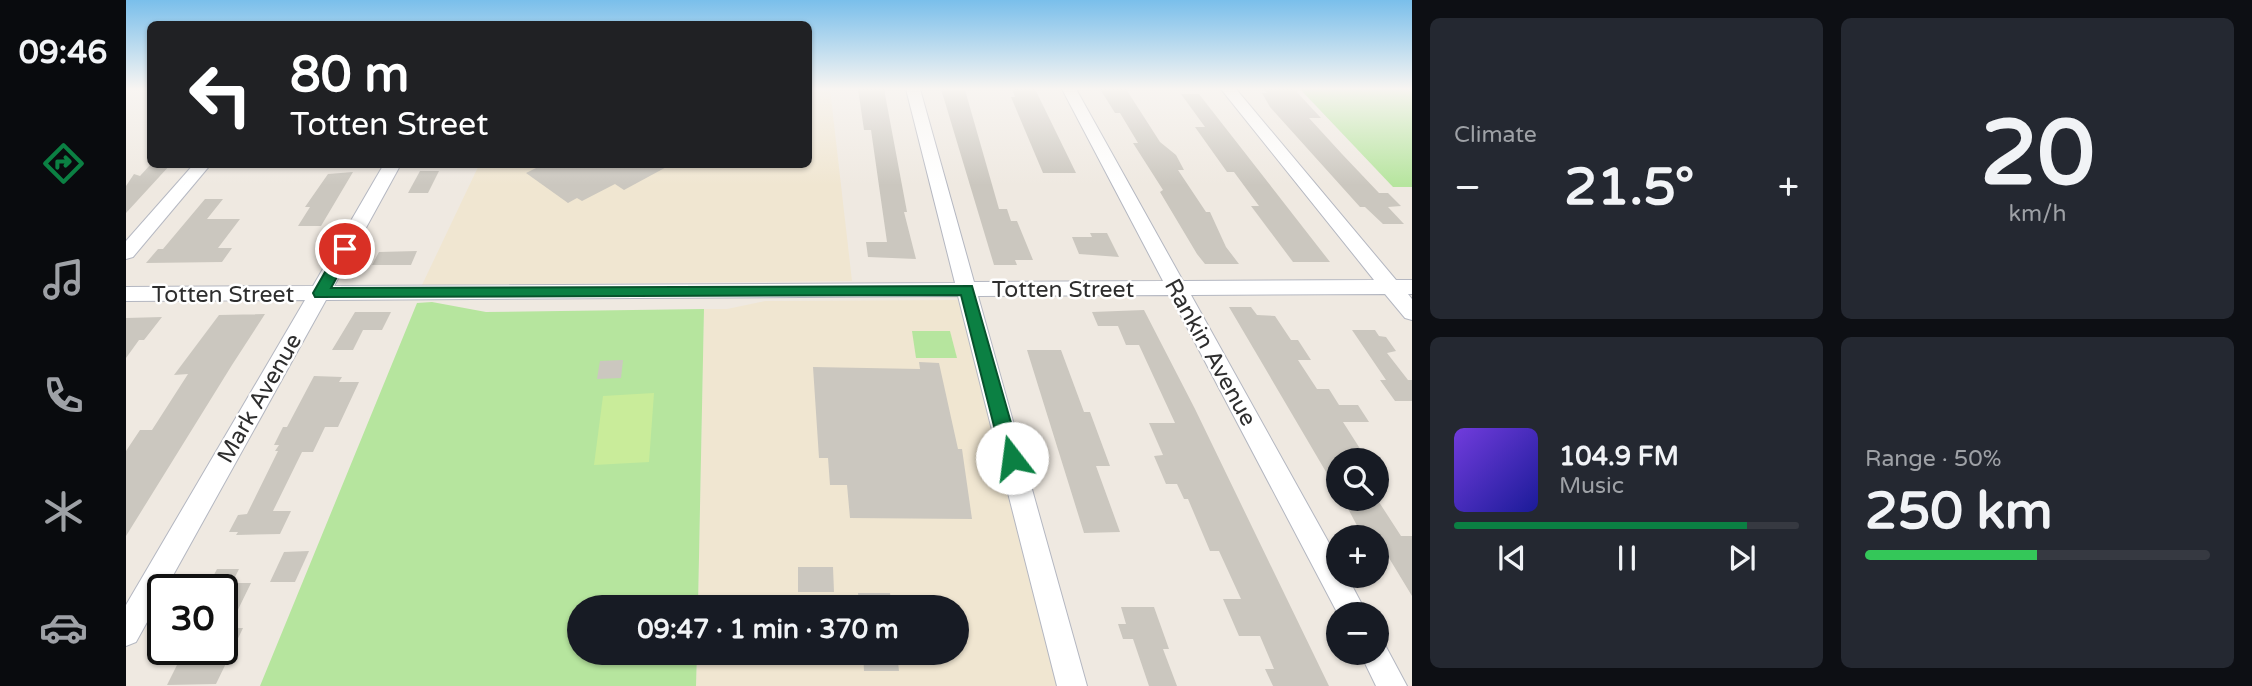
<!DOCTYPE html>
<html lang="en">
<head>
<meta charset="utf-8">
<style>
	:root { --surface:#171b24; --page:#242831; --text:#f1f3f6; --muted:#9ea1a6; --line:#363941; --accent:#0b8043 }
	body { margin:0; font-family:"Varela Round",sans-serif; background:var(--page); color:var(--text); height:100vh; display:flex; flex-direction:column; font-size:26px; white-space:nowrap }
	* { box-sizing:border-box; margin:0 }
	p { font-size:23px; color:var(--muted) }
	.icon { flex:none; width:38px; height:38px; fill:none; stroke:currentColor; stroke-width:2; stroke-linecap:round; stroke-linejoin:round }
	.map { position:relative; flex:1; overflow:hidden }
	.sheet { display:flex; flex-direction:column; gap:18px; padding:18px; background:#0d0f14; width:840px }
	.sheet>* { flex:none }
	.hud { position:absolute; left:21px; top:21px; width:665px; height:147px; border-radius:10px; box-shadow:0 2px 5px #0004; background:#202124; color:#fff; overflow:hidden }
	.tools { position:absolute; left:1200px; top:448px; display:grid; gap:14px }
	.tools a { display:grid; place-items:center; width:63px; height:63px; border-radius:50%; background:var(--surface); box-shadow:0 2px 5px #0004; font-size:35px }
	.speed { position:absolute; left:21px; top:574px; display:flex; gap:14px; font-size:35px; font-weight:700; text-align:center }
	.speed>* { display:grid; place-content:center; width:91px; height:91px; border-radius:50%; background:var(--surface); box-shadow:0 2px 5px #0004; line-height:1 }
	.speed .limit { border:4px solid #111; border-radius:10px; background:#fff; color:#111 }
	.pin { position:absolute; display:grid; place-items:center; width:60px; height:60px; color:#fff; margin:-30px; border:4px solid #fff; border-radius:50%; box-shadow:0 2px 7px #0007 }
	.me { position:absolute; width:77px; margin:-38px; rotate:345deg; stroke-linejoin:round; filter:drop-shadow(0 0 5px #0008) }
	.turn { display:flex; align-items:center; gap:24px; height:147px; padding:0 28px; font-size:32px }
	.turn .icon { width:91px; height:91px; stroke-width:2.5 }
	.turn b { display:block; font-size:49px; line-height:60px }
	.big { font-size:52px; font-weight:800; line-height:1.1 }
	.sheet .widget { flex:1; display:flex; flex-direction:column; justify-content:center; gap:10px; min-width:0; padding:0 24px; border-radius:10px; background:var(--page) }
	.sheet .dial { align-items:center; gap:0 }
	.dial b { font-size:91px; line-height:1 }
	.song { display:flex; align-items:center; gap:21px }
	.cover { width:84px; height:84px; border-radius:10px; background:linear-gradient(135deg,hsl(260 70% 55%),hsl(240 70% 35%)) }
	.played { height:7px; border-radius:4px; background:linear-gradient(90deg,var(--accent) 85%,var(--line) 85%) }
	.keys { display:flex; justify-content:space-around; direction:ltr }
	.heat { display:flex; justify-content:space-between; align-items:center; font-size:38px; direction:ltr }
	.charge { height:10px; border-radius:5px; background:linear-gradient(90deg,#34c759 50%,var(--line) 0) }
	.sheet .tiles { flex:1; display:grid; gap:18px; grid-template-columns:repeat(2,1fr) }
	.trip { position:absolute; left:441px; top:595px; width:402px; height:70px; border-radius:35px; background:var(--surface); box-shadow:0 2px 5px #0004; font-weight:800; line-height:70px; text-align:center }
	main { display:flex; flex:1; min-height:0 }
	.dock { display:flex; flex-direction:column; width:126px; justify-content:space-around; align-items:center; background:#090b0e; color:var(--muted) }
	.dock .icon { width:49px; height:49px }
	.dock .active { color:var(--accent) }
	.dock b { font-size:32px; color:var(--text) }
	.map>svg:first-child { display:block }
</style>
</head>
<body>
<main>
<nav class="dock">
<b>09:46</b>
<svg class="icon active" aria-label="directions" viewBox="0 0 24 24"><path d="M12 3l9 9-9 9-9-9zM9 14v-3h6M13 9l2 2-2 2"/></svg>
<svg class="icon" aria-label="music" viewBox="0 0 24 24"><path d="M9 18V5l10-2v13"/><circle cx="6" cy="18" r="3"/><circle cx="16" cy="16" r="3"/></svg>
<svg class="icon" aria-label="phone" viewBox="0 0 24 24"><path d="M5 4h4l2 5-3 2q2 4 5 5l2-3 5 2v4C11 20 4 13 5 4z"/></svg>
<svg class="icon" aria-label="climate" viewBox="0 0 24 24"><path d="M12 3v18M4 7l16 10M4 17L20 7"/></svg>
<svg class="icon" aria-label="car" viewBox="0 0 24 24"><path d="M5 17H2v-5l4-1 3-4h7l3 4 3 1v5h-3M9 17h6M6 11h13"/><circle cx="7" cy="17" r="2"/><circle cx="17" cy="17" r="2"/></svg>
</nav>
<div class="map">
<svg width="1286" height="686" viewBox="0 0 1286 686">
	<rect width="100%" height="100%" fill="#efe9e1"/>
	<g fill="#f0e6d1">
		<path d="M 683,89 L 704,89 L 726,281 L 296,285 L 353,165 L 682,164 Z"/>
		<path d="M 832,300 L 936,686 L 570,686 L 571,653 L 831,653 L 831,607 L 572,607 L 578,309 L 601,309 L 639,301 Z"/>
	</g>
	<g fill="#b6e59e">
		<path d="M 1174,89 L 1286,89 L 1286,187 L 1267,187 Z"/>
		<path d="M 306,302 L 360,312 L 578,309 L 572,607 L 453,607 L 453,653 L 571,653 L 570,686 L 134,686 L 291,303 Z"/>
		<path d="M 786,331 L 824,331 L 831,358 L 790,358 Z"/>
	</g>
	<path fill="#c9ec9a" d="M 528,393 L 523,462 L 468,465 L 477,396 Z"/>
	<g fill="#cbc7bf">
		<path d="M 732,89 L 758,89 L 781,212 L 778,212 L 790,259 L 742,257 L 740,242 L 761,242 L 745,130 L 738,130 Z"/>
		<path d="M 815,89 L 839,90 L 873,209 L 881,209 L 885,221 L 891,221 L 907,260 L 889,260 L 891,265 L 868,265 Z"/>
		<path d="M 886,89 L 909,89 L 950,173 L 917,173 L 885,97 L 889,97 Z"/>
		<path d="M 974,89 L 1000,89 L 1034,142 L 1050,155 L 1058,170 L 1052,170 L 1080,212 L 1084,212 L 1100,247 L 1113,264 L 1079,264 L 1071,254 L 1034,192 L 1037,190 L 1007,143 L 1012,143 L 994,113 L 989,113 Z"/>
		<path d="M 1137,89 L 1168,89 L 1195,118 L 1183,118 L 1216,154 L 1253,193 L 1262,193 L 1275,206 L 1262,207 L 1278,224 L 1257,224 L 1239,207 L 1234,207 L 1144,107 L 1136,93 L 1141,93 Z"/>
		<path d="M 1055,94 L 1073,94 L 1204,262 L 1167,262 L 1125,206 L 1133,206 L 1108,172 L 1101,172 L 1069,127 L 1079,127 Z"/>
		<path d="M 25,164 L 45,164 L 0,213 L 0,186 L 8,174 L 14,176 Z"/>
		<path d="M 418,164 L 546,164 L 498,190 L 489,184 L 456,201 L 451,198 L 442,203 L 400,173 Z"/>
		<path d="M 294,171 L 313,171 L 302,193 L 282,193 Z"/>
		<path d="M 227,172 L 195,226 L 172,226 L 184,207 L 179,207 L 202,174 Z"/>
		<path d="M 79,199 L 97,199 L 81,219 L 114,219 L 92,248 L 106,248 L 96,262 L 20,263 L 32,249 L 37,249 Z"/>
		<path d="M 964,233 L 981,233 L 993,257 L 953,254 L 946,237 L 966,237 Z"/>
		<path d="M 291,251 L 285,265 L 246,265 L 253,252 Z"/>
		<path d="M 1103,307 L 1125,307 L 1131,315 L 1149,316 L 1165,340 L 1172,340 L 1185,360 L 1172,360 L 1191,389 L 1203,389 L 1213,405 L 1232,405 L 1243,422 L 1217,422 L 1240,458 L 1213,458 L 1213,494 Z"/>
		<path d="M 1018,310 L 1069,409 L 1203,686 L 1147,686 L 1139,669 L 1148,669 L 1134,636 L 1113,636 L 1097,599 L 1115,599 L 1093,551 L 1084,551 L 1062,499 L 1058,499 L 1051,484 L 1040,484 L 1028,456 L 1037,455 L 1023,423 L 1049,423 L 1013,345 L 1000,345 L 992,326 L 972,326 L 966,312 Z"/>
		<path d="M 229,312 L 265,312 L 256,330 L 237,330 L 227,350 L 206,350 Z"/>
		<path d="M 139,314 L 106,365 L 0,536 L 0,451 L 14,430 L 26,430 L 62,374 L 48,375 L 93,315 Z"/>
		<path d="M 36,317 L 18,340 L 13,340 L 0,358 L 0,318 Z"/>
		<path d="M 1226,330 L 1249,330 L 1253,336 L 1260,337 L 1270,351 L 1261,353 L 1282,380 L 1286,380 L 1286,401 L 1269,401 L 1254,380 L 1260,380 Z"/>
		<path d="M 901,350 L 935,350 L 958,412 L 964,412 L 984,466 L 970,466 L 994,532 L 958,533 Z"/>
		<path d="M 497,360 L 495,378 L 471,379 L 474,361 Z"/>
		<path d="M 793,362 L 813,363 L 832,449 L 836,449 L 846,519 L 724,518 L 721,485 L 704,485 L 702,458 L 693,458 L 687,367 L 794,369 Z"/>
		<path d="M 188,376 L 216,377 L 213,382 L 233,382 L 212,427 L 199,427 L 187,452 L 176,452 L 147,511 L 165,511 L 154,534 L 110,535 L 112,532 L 103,532 L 112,515 L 121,514 L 152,451 L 149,451 L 153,445 L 148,445 L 157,427 L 161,427 Z"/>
		<path d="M 1217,499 L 1251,499 L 1275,536 L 1286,536 L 1286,596 L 1263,558 L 1251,559 L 1251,537 L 1237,537 Z"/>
		<path d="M 183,551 L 169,582 L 144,582 L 158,552 Z"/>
		<path d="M 672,567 L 707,567 L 708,592 L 672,592 Z"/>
		<path d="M 91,569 L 113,569 L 106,583 L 125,583 L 103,628 L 117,628 L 90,684 L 41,685 L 59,649 L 96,649 L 96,590 L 80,590 Z"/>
		<path d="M 732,593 L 764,593 L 766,607 L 734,607 Z"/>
		<path d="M 995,607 L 1028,607 L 1043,649 L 1037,649 L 1051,686 L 1023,686 L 1007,639 L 997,639 L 992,624 L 1000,624 Z"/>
		<path d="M 737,653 L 771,653 L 773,671 L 738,671 Z"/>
	</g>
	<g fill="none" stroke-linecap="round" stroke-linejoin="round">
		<g stroke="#b4b7c1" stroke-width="2">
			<g id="street">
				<path d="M 780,89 L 794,89 L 848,282 L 1037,281 L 936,89 L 950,89 L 1057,281 L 1248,280 L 1095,89 L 1110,89 L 1270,280 L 1286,280 L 1286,294 L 1282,294 L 1286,299 L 1286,320 L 1279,318 L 1259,294 L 1065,295 L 1213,561 L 1213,576 L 1221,576 L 1241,614 L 1213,616 L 1044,295 L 852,296 L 961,686 L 931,686 L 832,296 L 200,300 L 10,642 L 0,646 L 0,605 L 179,300 L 0,301 L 0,287 L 187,286 L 258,164 L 275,164 L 208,286 L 829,283 Z"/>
				<path d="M 68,164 L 85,164 L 7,257 L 0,259 L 0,241 Z"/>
				<path d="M 1251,640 L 1258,643 L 1281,686 L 1250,686 L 1234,653 L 1251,653 Z"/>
			</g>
		</g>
		<use href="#street" fill="#fff" fill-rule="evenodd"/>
	</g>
	<linearGradient id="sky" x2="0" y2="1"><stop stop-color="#7abfeb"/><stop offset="0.48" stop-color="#f8f5f2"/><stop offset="1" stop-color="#f8f5f2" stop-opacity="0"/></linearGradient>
	<rect width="1286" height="185" fill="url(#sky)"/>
	<path fill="#0b8043" stroke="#07532c" stroke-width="2" d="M 219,244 L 226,249 L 205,288 L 846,286 L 895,458 L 892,464 L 879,464 L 876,458 L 835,295 L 189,297 L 187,293 L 214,246 Z"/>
	<g text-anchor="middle" stroke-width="5" stroke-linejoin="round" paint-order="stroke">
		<g font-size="23" fill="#2e2e2e" stroke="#fff">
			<text x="937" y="297">Totten Street</text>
			<text x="97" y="302">Totten Street</text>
			<text transform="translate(1085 352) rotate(61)" y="8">Rankin Avenue</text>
			<text transform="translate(133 398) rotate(-60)" y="8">Mark Avenue</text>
		</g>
	</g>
</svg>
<div class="tools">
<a><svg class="icon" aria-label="search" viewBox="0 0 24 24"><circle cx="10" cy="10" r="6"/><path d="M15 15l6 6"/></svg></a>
<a>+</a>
<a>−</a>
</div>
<div class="speed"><div class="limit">30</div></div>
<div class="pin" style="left:219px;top:249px;background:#d93025"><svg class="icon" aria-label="arrive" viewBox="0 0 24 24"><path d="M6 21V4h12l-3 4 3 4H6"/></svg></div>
<svg class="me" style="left:886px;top:458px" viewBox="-20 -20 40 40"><circle r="19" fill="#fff"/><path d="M0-13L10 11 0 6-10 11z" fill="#0b8043"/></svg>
<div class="trip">09:47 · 1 min · 370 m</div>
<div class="hud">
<div class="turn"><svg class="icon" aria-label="left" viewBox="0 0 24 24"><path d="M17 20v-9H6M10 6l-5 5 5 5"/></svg><div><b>80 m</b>Totten Street</div></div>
</div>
</div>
<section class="sheet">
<div class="tiles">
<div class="widget"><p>Climate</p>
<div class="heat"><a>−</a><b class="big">21.5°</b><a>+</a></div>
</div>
<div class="widget dial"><b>20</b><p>km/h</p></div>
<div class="widget">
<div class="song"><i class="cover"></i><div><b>104.9 FM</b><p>Music</p></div></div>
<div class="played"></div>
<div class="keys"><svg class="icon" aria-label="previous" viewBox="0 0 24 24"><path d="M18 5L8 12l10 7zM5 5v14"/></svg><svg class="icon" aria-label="pause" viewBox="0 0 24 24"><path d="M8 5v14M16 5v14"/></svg><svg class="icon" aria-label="next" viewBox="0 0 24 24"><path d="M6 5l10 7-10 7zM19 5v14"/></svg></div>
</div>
<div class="widget"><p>Range · 50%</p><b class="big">250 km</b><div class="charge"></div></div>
</div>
</section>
</main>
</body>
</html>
